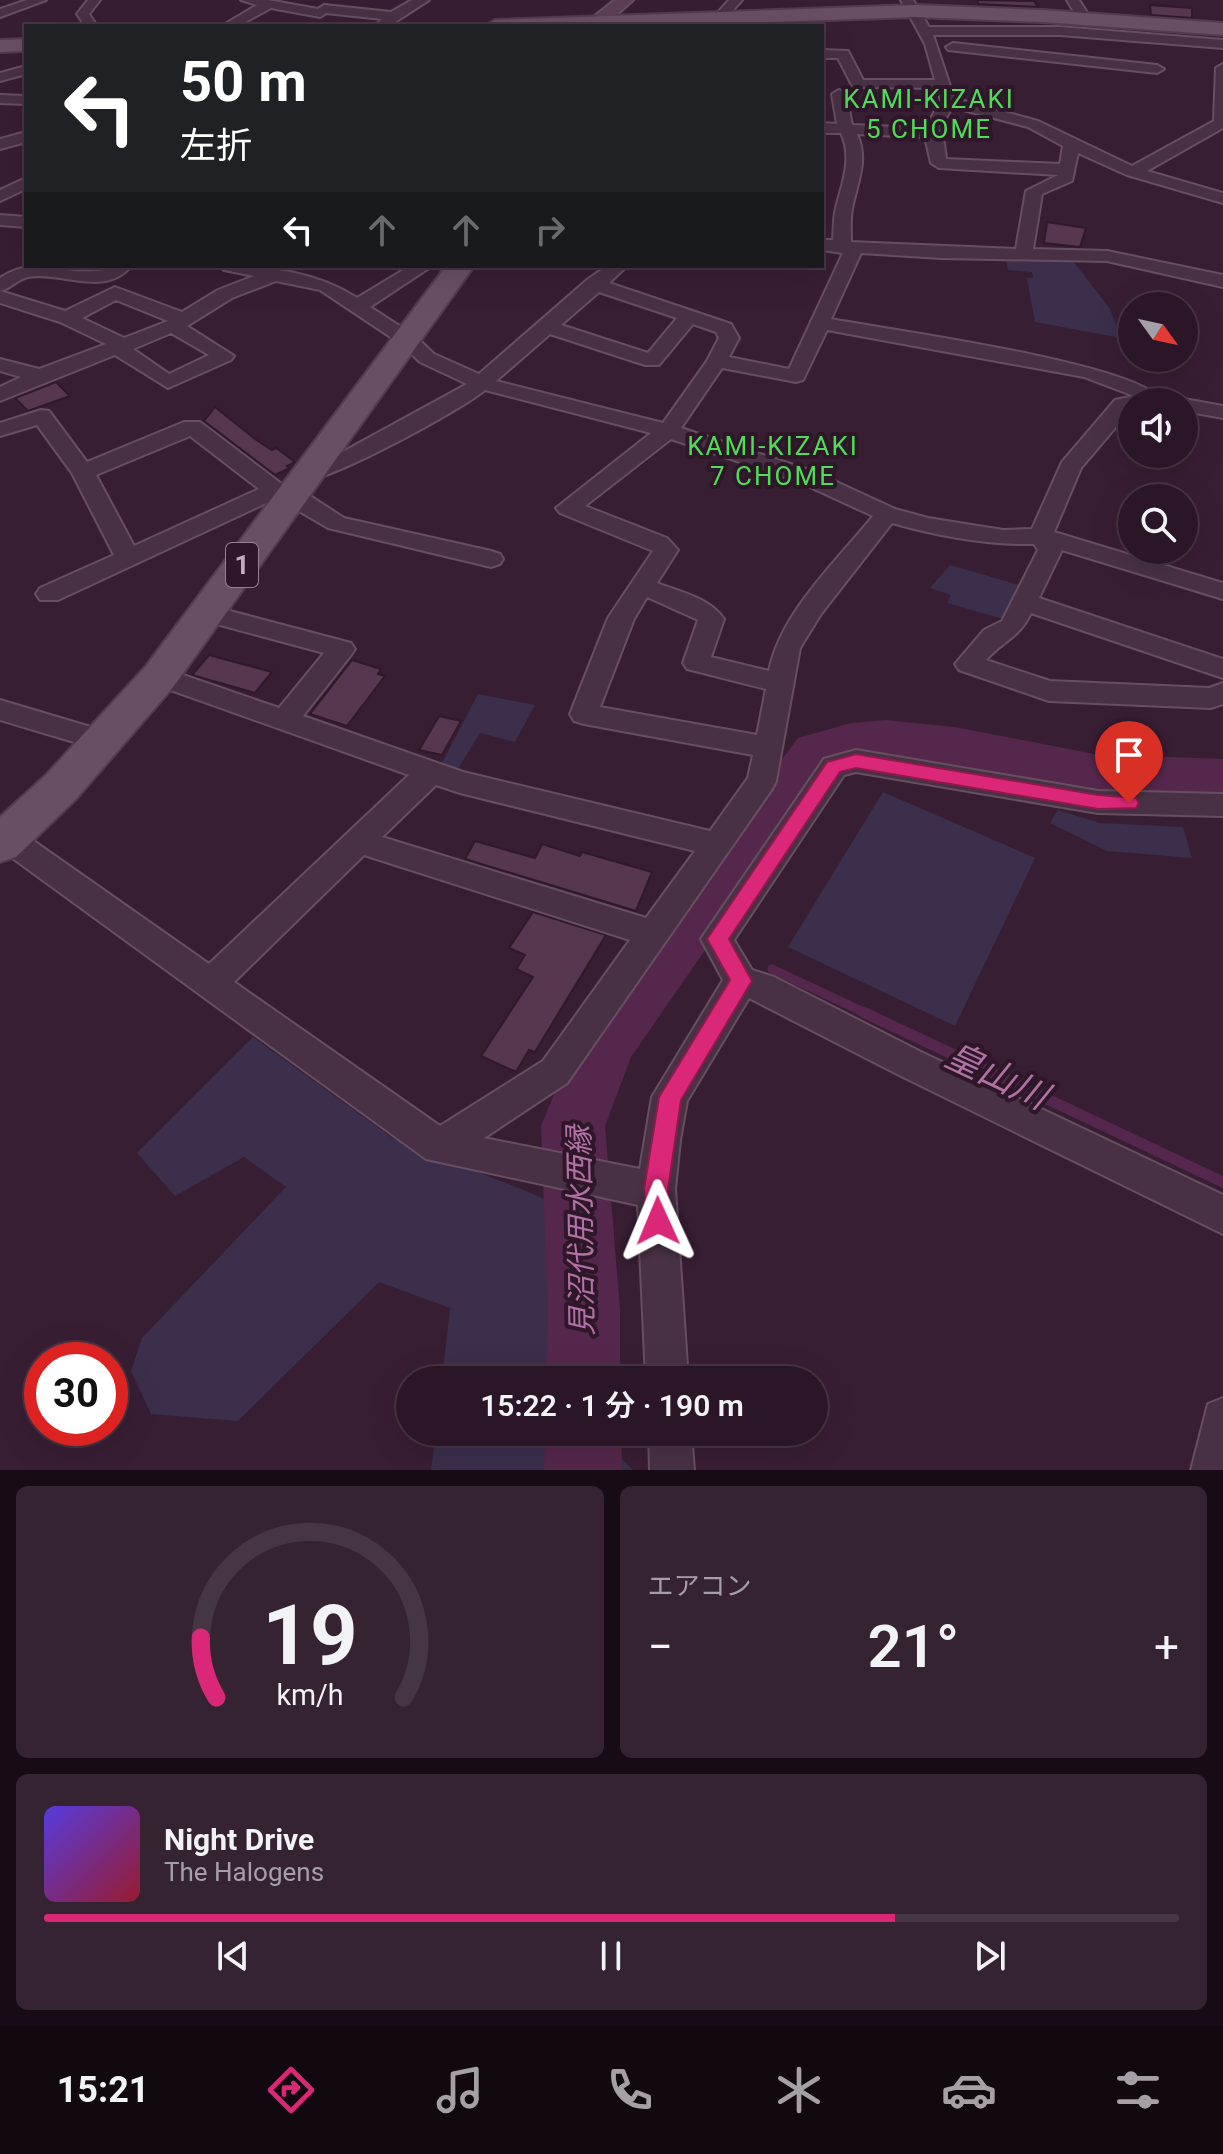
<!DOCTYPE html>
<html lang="ja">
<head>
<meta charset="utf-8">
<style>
	:root { --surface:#2a1626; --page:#362332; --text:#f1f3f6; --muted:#a59fa7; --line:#463543; --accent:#db2777 }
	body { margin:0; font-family:Roboto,"Noto Sans JP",sans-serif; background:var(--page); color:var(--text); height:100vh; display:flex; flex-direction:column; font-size:30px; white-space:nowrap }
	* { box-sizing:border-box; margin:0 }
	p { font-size:26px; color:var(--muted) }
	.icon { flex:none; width:44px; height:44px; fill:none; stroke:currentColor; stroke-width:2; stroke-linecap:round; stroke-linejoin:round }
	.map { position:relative; height:1470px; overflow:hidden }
	.details { display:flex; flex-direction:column; gap:16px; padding:16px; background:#170c15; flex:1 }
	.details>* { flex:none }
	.hud { position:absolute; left:24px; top:24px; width:800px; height:244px; border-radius:0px; box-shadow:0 8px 32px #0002,0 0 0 2px var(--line); background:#202124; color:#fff; overflow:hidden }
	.needle { width:52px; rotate:123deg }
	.tools { position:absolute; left:1118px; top:292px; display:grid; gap:16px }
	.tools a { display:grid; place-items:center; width:80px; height:80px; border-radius:50%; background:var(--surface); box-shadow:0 8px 32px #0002,0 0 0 2px var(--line); font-size:40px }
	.speed { position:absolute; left:24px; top:1342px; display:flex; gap:16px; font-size:40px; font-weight:700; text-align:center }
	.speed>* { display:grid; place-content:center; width:104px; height:104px; border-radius:50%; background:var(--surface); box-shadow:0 8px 32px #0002,0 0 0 2px var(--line); line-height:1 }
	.speed .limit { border:12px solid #d22; background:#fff; color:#111 }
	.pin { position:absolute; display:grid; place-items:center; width:68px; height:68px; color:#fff; margin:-82px -34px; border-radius:50% 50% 50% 0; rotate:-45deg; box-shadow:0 0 8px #0007 }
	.pin .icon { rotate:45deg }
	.me { position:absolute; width:88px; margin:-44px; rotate:359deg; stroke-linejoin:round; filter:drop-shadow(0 0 6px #0008) }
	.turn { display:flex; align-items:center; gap:28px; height:168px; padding:0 24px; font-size:36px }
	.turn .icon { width:104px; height:104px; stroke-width:2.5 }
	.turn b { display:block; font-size:56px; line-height:68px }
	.lanes { display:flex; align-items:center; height:76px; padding:0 24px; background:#0003; justify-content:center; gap:40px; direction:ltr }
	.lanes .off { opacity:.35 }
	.big { font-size:60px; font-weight:600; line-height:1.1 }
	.details .tile { flex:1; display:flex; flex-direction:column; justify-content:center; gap:12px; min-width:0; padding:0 28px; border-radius:12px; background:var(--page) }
	.details .dial { align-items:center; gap:0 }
	.dial svg { height:208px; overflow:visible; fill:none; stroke:var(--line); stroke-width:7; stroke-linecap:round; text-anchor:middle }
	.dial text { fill:var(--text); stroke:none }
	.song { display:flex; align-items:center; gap:24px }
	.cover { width:96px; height:96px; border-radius:12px; background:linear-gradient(135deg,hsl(250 70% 55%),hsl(350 70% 35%)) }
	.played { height:8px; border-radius:4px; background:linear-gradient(90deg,var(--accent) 75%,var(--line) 75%) }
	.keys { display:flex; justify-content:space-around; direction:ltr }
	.heat { display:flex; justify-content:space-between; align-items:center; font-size:44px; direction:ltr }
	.details .tiles { flex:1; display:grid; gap:16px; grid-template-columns:1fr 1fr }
	.tile:last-child { grid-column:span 2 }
	.trip { position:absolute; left:396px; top:1366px; width:432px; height:80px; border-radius:40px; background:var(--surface); box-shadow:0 8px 32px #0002,0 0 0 2px var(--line); font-weight:600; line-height:80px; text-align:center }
	.menu { display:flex; height:128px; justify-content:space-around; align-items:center; background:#11090f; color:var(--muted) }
	.menu .icon { width:56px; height:56px }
	.menu .active { color:var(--accent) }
	.menu b { font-size:36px; color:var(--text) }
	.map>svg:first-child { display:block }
</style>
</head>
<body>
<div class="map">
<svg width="1223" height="1470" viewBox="0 0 1223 1470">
	<rect width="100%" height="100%" fill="#381e33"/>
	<g fill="#3b2f4c">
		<path d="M 1070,257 L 1110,309 L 1121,338 L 1035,322 L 1027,278 L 1033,278 L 1032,272 L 1008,270 L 1006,259 Z"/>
		<path d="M 950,565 L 1022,586 L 1007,618 L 1000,618 L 947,603 L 951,595 L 930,588 Z"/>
		<path d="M 478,694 L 535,705 L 515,742 L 480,733 L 457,770 L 441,765 Z"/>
		<path d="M 883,792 L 1035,858 L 955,1026 L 788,947 Z"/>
		<path d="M 1058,810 L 1100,823 L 1183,827 L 1192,858 L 1107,851 L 1050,823 Z"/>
		<path d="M 253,1037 L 394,1139 L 531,1193 L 593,1222 L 616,1258 L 614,1380 L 442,1380 L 450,1308 L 379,1282 L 238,1421 L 151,1414 L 131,1371 L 142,1338 L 286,1187 L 244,1157 L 175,1196 L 137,1153 Z"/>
		<path d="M 436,1432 L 611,1432 L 609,1446 L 633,1470 L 431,1470 Z"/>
	</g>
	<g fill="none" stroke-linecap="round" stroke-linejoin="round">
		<path stroke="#56274c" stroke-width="9" d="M 772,969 L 868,1014"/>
		<path stroke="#56274c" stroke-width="11" d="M 863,1012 L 1223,1182"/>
		<g fill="#56274c" fill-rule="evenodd">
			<path d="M 886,720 L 955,727 L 1094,754 L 1223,759 L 1223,799 C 1170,796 1116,796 1063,788 C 987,776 912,744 833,765 L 631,1057 L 605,1126 L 620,1309 L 620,1380 L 546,1380 L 548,1309 L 541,1126 L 583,1023 L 798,738 L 851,723 Z"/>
			<path d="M 545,1432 L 621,1432 L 622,1470 L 544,1470 Z"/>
		</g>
	</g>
	<g fill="#573650" stroke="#2f192a" stroke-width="2">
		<path d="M 976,0 L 1034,1 L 1038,7 L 979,4 Z"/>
		<path d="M 1150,5 L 1192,8 L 1192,18 L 1151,15 Z"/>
		<path d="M 1047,222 L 1086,228 L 1080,247 L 1044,243 Z"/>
		<path d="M 56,382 L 70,396 L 28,411 L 15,398 Z"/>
		<path d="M 215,407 L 255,439 L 272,450 L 276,448 L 295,462 L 287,466 L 290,468 L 275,475 L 204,421 Z"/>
		<path d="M 209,655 L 272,672 L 255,693 L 192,675 Z"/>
		<path d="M 352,660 L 381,669 L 378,674 L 385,676 L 347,726 L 310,714 Z"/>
		<path d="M 439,716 L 461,721 L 442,755 L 419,750 Z"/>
		<path d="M 475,841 L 535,858 L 542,844 L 580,856 L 582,852 L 652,872 L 636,911 L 465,859 Z"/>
		<path d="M 533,912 L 606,935 L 535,1052 L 529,1050 L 516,1072 L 481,1056 L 533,977 L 516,969 L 525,955 L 509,948 Z"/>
	</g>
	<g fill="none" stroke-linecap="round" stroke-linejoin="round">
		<g stroke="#674f61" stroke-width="4">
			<g id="minor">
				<path d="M 27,0 L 46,0 L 0,17 L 0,9 Z"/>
				<path d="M 88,0 L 100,0 L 89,14 L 97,26 L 85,26 L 77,14 Z"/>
				<path d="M 241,0 L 268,0 L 318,9 L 324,5 L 391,12 L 412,0 L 429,0 L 389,26 L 375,26 L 382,19 L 326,13 L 320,17 L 271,8 L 238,26 L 222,26 L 257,5 Z"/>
				<path d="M 729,0 L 742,0 L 726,18 L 727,26 L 715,26 L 714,17 Z"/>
				<path d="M 901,0 L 913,0 L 929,27 L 1060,27 L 1223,40 L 1223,48 L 1060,35 L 933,35 L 954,98 L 1038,121 L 1132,166 L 1214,121 L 1216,68 L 1223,64 L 1223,128 L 1147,171 L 1223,193 L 1223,203 L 1127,175 L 1078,153 L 1072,181 L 1042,194 L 1033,249 L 1107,251 L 1223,275 L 1223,287 L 1107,261 L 941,258 L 861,253 L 831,319 C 882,329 1146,364 1162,402 L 1132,402 L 1132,408 L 1081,468 L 1054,532 L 1223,583 L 1223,599 L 1062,550 L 1039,598 L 1223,659 L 1223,678 L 1031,613 C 1019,638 1004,640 986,660 L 1050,681 L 1209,688 L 1223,683 L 1223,704 L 1211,708 L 1049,701 L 959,670 L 955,664 L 984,630 L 1002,621 L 1038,550 L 1034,544 C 986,545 938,536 892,523 L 821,614 L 800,648 L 776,781 L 772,789 L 567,1083 L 484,1138 L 640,1169 L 652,1097 L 723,980 L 701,939 L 824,759 L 856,750 L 1098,791 L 1223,794 L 1223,816 L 1098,813 L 856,772 L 844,775 L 734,940 L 752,970 L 774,977 L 921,1052 L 1223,1195 L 1223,1234 L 897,1074 L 749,998 L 687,1101 L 680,1140 L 675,1189 L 688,1380 L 646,1380 L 638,1205 L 426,1159 L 0,849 L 0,828 L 7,826 L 18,830 L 209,964 L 409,775 L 151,683 L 147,676 L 151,669 L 160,667 L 279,708 L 324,653 L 198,619 L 194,613 L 198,607 L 207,605 L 351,643 L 355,649 L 351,655 L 303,716 L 463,772 L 710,831 L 748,778 L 753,755 L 584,724 L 574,721 L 570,714 L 608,618 L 653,551 L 560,513 L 556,508 L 651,433 L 485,390 C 463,409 322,486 299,481 L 296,476 L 299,471 L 328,460 L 467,384 L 420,362 L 401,344 L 320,290 L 276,281 L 232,298 L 187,326 L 234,356 L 231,360 L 168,388 L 115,355 L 0,401 L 0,387 L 21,377 L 0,371 L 0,359 L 39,369 L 106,344 L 60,322 L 0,303 L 0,278 C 35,255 56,274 93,271 C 107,271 116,266 131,266 C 105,298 61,271 28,277 C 18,279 10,289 0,291 L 65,311 L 115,287 L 182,312 L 218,290 L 254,276 L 224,270 L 221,266 C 268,266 317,272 357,298 L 410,266 L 432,266 L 370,307 L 415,336 L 434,354 L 479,374 L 587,280 L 607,266 L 627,266 L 609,283 L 731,324 L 739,338 L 729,357 L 789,369 L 843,253 L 822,250 L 822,240 L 833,240 C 834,230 833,219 836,208 C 842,183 853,159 841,133 L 822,133 L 822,123 L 837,124 L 832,94 L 839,90 L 846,94 L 852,125 L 925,128 L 941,101 L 937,88 L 853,87 L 838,58 L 822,58 L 822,50 L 848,51 L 863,80 L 935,80 L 925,44 ZM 952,107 L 1028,127 L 1063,146 L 1060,164 L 946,159 L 944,143 L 938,133 ZM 857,134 L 925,137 L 931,163 L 939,168 L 1058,175 L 1026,191 L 1016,249 L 851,242 C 851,231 850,220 852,209 C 857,183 869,160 857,134 ZM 599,292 L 677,318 L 648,353 L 561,325 ZM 116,300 L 168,321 L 124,338 L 82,318 ZM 693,324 L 716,332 L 719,338 L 707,361 L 663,423 L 496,381 L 550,334 L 645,365 L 659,365 ZM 827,330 L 1084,377 L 1134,396 L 1115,400 L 1062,462 L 1032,529 L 1003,530 L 928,518 L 895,509 L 815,472 L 681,428 L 722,368 L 796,382 L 803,380 ZM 171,333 L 209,355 L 169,374 L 133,349 ZM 671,439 L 799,482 L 873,516 C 836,562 781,612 769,671 L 711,657 L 724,619 C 710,598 680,592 657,583 L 678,550 L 667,538 L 585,506 ZM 647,597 L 698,620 L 683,663 L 687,669 L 766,689 L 757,735 L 600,707 L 634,619 ZM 436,785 L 460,793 L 695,851 L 646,918 L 382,837 ZM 364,855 L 630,940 L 543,1061 L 440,1126 L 234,982 Z"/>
				<path d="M 1067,0 L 1079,0 L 1091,19 L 1090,22 L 1080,22 Z"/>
				<path d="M 953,43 L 1157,65 L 1164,69 L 1157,73 L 948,50 L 946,47 Z"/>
				<path d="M 26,66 L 26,74 L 0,81 L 0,73 Z"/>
				<path d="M 0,95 L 26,96 L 26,104 L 0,103 Z"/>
				<path d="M 26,132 L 26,142 L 0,149 L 0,139 Z"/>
				<path d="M 26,178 L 26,189 L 0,201 L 0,190 Z"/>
				<path d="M 0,215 L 26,217 L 26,227 L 0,225 Z"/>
				<path d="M 1184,399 L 1223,406 L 1223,418 L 1184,411 L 1184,402 L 1176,402 Z"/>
				<path d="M 41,410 L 49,411 L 87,462 L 184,422 L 200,422 L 283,485 L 301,490 L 344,518 L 491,551 L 500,554 L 503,559 L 500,564 L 491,567 L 328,528 L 277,498 L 58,600 L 40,600 L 36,594 L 40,588 L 114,555 L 72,473 L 37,425 L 0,436 L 0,423 ZM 190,436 L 259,489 L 134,546 L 96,475 Z"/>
				<path d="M 0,700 L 114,734 L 118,741 L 114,748 L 104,751 L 0,720 Z"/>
				<path d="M 1223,1398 L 1223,1470 L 1191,1470 L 1208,1404 Z"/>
				<path d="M 649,1432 L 691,1432 L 694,1470 L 650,1470 Z"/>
			</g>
		</g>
		<g stroke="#674f61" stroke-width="4">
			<path id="secondary" d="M 615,0 L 633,0 L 604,26 L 592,26 L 589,22 L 592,18 Z"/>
		</g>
		<g stroke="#523b4c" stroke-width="4">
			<g id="primary">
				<path d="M 915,5 L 1043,10 L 1223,23 L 1223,35 L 1043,22 L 915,17 L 657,26 L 485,26 L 495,20 Z"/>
				<path d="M 26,39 L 26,51 L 0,52 L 0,40 Z"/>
				<path d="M 446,266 L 474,266 L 174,686 L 76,799 L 16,857 L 0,862 L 0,817 L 46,775 L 146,666 Z"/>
			</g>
		</g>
		<use href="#minor" fill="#483144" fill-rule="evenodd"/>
		<use href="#secondary" fill="#5c3f55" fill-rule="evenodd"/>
		<use href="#primary" fill="#694f64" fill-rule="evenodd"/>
	</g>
	<path fill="#db2777" stroke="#8e194d" stroke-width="2" d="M 856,754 L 1098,795 L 1136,798 L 1139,803 L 1136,808 L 1098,809 L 856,768 L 840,772 L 729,939 L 752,981 L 681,1100 L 668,1189 L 670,1221 L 667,1229 L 658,1233 L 649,1229 L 646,1221 L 644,1189 L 659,1097 L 730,980 L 707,939 L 827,762 Z"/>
	<g text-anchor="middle" stroke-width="8" stroke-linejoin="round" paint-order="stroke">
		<g font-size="26" letter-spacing="2" fill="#50dc58" stroke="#2d1728">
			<text x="929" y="108">KAMI-KIZAKI<tspan x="929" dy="30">5 CHOME</tspan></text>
			<text x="773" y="455">KAMI-KIZAKI<tspan x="773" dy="30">7 CHOME</tspan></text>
		</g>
		<rect fill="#2d1728" stroke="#987f92" stroke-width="2" x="226" y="543" width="32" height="44" rx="6"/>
		<g font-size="26" font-weight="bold" fill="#c6abbf">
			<text x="242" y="574">1</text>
		</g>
		<g font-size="30" font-style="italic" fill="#b171a4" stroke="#2d1728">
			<text transform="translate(581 1231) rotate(-91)" y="10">見沼代用水西縁</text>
		</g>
		<g font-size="36" font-style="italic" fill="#b171a4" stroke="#2d1728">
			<text transform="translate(997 1075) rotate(25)" y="13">皇山川</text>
		</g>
	</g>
</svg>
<div class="tools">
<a><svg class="needle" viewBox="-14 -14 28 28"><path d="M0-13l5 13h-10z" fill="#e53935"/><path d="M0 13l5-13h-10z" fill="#a59fa7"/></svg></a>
<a><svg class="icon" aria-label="sound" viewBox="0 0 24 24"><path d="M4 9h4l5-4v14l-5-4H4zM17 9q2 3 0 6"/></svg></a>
<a><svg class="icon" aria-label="search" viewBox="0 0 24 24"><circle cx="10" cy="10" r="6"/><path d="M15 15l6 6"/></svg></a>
</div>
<div class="speed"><div class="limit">30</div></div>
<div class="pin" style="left:1129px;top:803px;background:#d93025"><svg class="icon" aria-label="arrive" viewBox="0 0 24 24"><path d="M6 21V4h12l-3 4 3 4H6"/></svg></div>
<svg class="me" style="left:658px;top:1221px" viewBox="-20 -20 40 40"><path d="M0-17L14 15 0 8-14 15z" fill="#db2777" stroke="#fff" stroke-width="4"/></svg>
<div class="trip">15:22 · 1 分 · 190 m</div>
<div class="hud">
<div class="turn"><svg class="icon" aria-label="left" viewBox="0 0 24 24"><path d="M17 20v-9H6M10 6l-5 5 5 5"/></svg><div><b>50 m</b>左折</div></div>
<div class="lanes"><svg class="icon" aria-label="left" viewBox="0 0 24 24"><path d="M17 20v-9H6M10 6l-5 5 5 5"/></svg><svg class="icon off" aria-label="ahead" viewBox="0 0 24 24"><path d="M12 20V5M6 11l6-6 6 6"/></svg><svg class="icon off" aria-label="ahead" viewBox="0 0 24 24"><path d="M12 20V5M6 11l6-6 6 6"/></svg><svg class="icon off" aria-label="right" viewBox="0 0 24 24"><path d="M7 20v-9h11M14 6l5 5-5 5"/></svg></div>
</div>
</div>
<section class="details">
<div class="tiles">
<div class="tile dial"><svg viewBox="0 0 100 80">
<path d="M14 69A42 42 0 1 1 86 69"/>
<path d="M14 69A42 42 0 0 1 8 46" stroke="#db2777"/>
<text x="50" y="56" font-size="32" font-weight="700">19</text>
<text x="50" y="72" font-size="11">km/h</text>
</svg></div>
<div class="tile"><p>エアコン</p>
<div class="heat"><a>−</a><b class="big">21°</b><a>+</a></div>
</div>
<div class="tile">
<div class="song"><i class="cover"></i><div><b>Night Drive</b><p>The Halogens</p></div></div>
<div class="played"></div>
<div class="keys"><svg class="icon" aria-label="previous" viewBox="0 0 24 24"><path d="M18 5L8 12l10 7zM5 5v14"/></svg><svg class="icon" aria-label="pause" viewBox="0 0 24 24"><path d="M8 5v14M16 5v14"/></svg><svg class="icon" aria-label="next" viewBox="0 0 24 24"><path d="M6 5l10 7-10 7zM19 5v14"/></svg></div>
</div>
</div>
</section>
<nav class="menu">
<b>15:21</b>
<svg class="icon active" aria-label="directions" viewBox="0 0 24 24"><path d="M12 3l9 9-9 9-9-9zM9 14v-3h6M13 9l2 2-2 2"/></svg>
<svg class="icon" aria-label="music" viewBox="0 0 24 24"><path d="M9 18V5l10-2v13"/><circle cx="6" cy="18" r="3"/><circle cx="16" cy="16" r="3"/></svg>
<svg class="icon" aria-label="phone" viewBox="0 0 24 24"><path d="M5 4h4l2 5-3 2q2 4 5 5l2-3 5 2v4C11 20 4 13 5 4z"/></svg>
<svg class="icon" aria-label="climate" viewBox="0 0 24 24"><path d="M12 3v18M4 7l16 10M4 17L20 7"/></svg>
<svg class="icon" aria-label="car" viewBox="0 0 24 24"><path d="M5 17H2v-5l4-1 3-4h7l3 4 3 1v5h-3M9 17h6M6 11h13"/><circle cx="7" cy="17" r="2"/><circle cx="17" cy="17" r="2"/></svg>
<svg class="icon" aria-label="filters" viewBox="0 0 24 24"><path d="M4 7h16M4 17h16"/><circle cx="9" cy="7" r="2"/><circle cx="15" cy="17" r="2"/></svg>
</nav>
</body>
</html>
